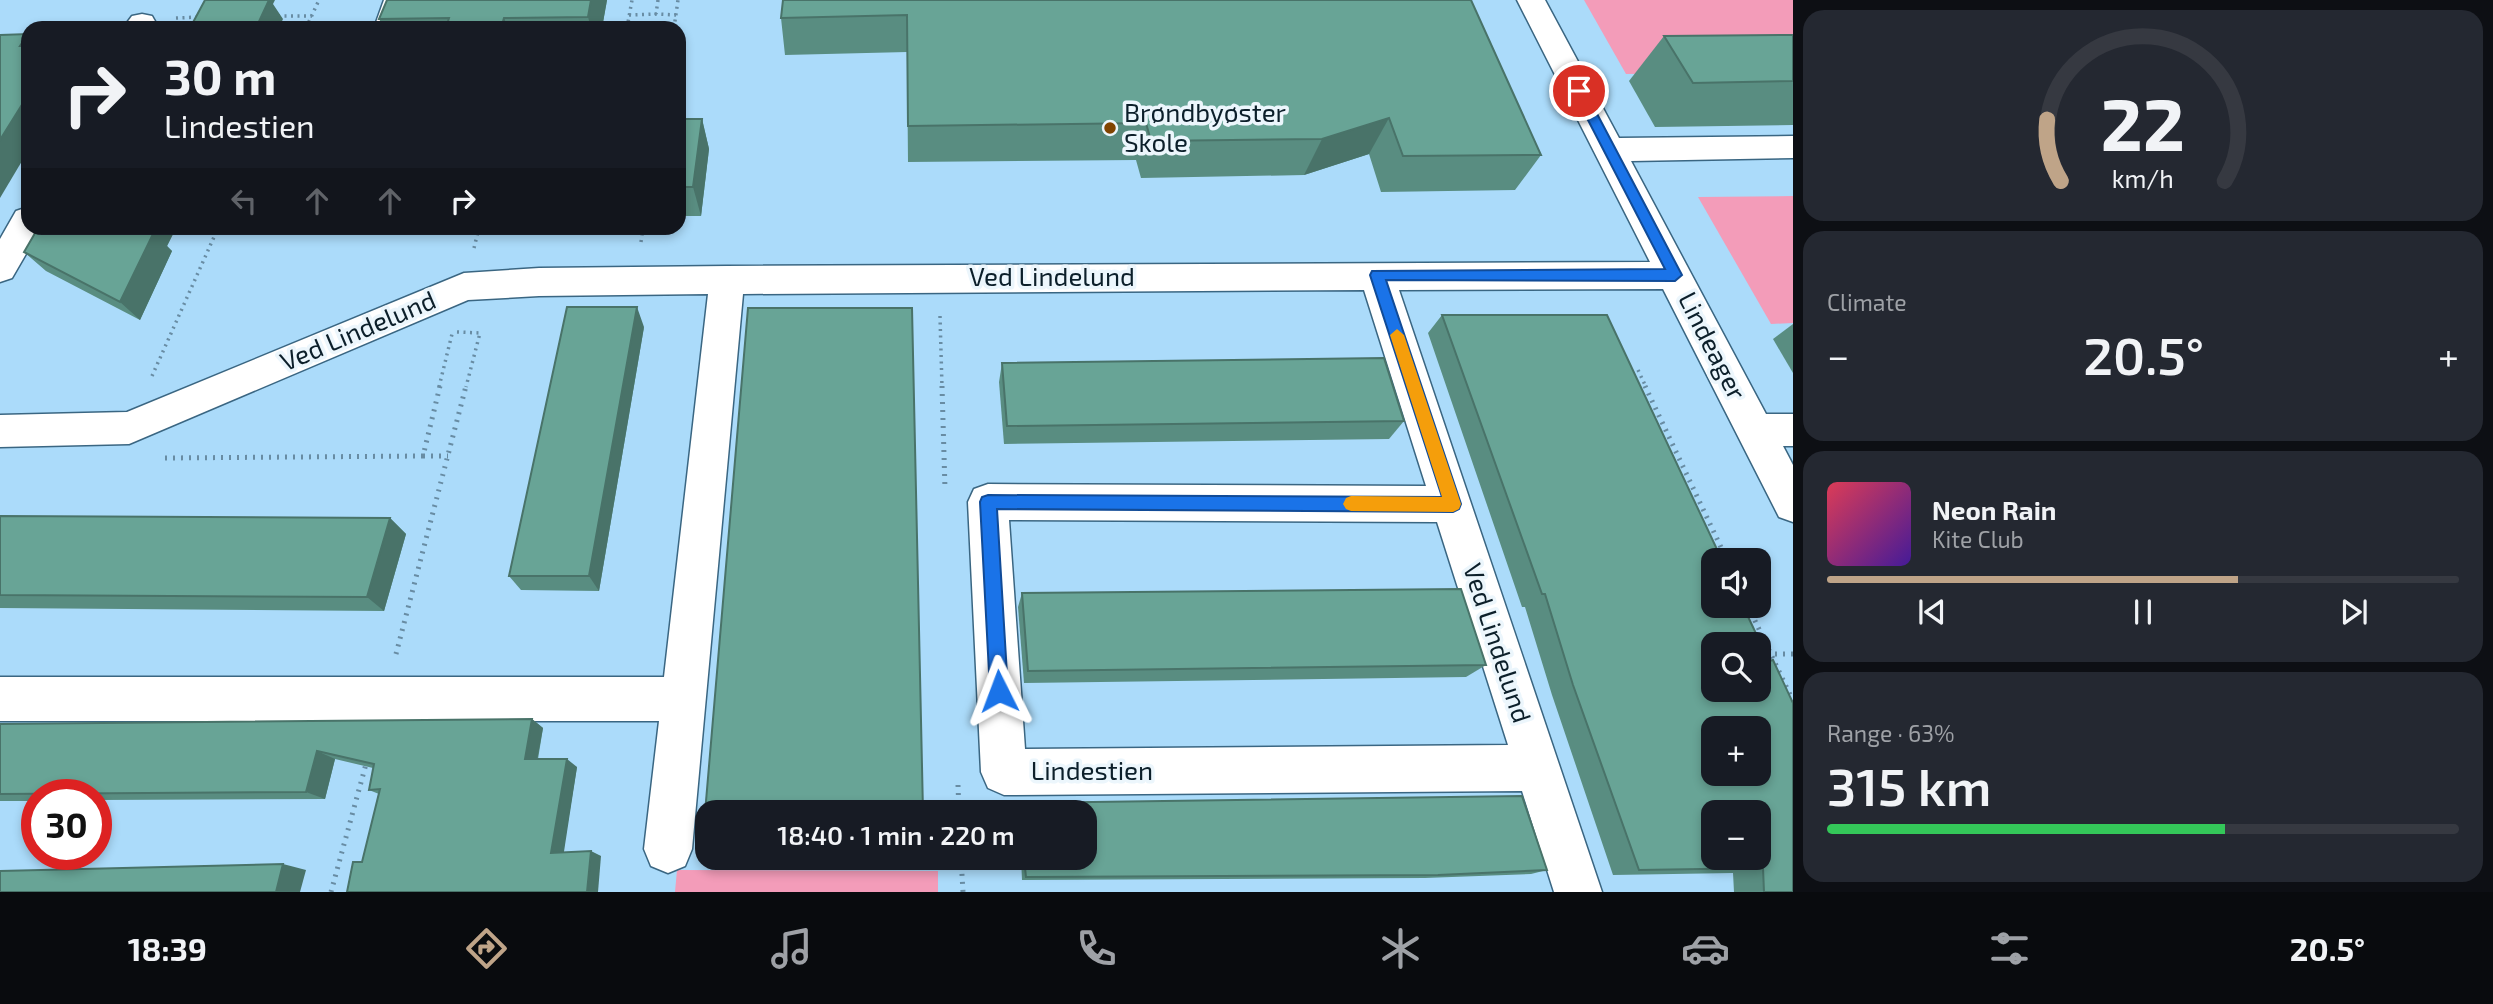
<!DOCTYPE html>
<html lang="en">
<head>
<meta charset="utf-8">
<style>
	:root { --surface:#171b24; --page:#242831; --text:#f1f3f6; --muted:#9ea1a6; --line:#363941; --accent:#bfa488 }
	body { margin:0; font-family:"Exo 2",sans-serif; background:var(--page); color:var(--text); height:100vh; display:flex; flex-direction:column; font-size:26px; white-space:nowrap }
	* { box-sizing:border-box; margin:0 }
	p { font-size:23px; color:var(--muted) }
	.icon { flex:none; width:38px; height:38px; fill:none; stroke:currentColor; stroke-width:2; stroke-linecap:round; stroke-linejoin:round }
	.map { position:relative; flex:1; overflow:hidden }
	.details { display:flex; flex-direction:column; gap:10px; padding:10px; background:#0d0f14; width:700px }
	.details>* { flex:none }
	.hud { position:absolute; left:21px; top:21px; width:665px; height:214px; border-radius:21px; box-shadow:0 4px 10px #0003; background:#171b24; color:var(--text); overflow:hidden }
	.fabs { position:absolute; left:1701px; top:548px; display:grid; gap:14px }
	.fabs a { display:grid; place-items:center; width:70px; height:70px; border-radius:14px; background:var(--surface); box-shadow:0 4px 10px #0003; font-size:35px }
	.speed { position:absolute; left:21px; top:779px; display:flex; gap:14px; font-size:35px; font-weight:700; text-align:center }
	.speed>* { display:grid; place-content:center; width:91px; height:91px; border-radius:50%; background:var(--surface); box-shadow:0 4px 10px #0003; line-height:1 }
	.speed .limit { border:10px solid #d22; background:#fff; color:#111 }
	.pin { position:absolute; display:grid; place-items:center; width:60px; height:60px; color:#fff; margin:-30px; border:4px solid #fff; border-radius:50%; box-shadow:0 2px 7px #0007 }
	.me { position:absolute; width:77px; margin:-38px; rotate:357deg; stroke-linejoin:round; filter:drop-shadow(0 0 5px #0008) }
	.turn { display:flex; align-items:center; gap:24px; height:147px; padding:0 28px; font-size:32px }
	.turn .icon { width:91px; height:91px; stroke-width:2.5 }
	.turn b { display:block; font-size:49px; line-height:60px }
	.lanes { display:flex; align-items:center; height:66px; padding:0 28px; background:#0003; justify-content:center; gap:35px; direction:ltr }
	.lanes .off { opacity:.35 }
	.big { font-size:52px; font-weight:600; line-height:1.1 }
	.details .card { flex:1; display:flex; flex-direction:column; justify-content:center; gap:10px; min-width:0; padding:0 24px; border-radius:21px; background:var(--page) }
	.details .dial { align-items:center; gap:0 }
	.dial svg { height:182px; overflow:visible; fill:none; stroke:var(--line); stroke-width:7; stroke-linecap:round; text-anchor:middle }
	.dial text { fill:var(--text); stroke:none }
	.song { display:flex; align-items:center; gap:21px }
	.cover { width:84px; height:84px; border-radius:10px; background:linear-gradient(135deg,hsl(350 70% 55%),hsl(260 70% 35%)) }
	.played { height:7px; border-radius:4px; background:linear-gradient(90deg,var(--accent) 65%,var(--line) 65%) }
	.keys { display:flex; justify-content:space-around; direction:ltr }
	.heat { display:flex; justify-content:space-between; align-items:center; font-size:38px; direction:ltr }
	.charge { height:10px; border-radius:5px; background:linear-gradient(90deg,#34c759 63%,var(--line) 0) }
	.trip { position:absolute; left:695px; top:800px; width:402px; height:70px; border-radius:21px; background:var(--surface); box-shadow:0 4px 10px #0003; font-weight:600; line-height:70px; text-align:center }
	.tab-bar { display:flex; height:112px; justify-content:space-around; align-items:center; background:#090b0e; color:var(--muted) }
	.tab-bar .icon { width:49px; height:49px }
	.tab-bar .active { color:var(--accent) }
	.tab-bar b { font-size:32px; color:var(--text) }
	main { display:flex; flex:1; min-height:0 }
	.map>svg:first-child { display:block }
</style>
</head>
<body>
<main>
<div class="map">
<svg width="1793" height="892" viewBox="0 0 1793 892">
	<rect width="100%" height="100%" fill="#abdbfa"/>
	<g fill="#f39cb9">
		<path d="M 1584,0 L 1793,0 L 1793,72 L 1626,74 Z"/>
		<path d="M 1793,196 L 1793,323 L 1771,324 L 1698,197 Z"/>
		<path d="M 677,870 L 938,871 L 938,892 L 675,892 Z"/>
	</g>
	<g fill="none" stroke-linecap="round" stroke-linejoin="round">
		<g stroke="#3a6682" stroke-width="3">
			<path id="lane" d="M 384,0 L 398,0 L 388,28 L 374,28 Z"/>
		</g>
		<g stroke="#3a6682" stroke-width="3">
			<g id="street">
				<path d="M 1517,0 L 1545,0 L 1619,138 L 1793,136 L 1793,158 L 1631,161 L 1766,414 L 1793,414 L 1793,446 L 1783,446 L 1793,465 L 1793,522 L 1779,517 L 1663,289 L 1399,290 L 1602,892 L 1554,892 L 1522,791 L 1004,795 L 988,788 L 981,772 L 968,502 L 974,489 L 988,484 L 1426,486 L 1364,290 L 743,294 L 692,849 L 685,866 L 668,873 L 651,866 L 644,849 L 659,721 L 0,721 L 0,677 L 664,677 L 708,294 L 539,296 L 468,300 L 129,444 L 0,447 L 0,415 L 127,412 L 464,273 L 539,268 L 727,266 L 1650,262 ZM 1009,520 L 1437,522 L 1508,745 L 1025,749 Z"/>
				<path d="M 142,14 L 152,16 L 156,23 L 153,28 L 123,28 L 132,16 Z"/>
				<path d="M 28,207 L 28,228 L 41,228 L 12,278 L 0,282 L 0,239 L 16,211 Z"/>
			</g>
		</g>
		<g stroke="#688ca3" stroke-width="3.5" stroke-dasharray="2 4.5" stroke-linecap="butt">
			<path d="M 658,0 L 656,14 L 676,15"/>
			<path d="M 629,15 L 656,14"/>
			<path d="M 278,16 L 312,16"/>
			<path d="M 176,18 L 199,17"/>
			<path d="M 306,28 L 319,0"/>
			<path d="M 627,28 L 632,0"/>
			<path d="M 674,28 L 678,0"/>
			<path d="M 641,242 L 643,228"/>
			<path d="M 474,248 L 479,228"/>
			<path d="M 940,316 L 942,387"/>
			<path d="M 457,332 L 480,333 L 466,387"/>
			<path d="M 1638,370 L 1646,387"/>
			<path d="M 152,376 L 218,228"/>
			<path d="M 439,387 L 452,334"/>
		</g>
		<g stroke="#688ca3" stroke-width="5" stroke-dasharray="2 6" stroke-linecap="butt">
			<path d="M 942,386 L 945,489"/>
			<path d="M 1645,386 L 1727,560"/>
			<path d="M 423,456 L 448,456"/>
			<path d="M 165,458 L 423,456 L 440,386"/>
			<path d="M 1748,606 L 1793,701"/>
			<path d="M 396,654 L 466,386"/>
			<path d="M 1759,654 L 1793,654"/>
			<path d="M 958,785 L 959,812"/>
			<path d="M 961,858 L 963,892"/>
			<path d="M 331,892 L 366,764"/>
		</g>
		<use href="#lane" fill="#fff" fill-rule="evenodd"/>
		<use href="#street" fill="#fff" fill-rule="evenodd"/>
	</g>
	<g fill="#598d81">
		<path d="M 387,0 L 607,0 L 602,28 L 384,28 L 379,19 Z"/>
		<path d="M 1471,0 L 1541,155 L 1515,190 L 1381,192 L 1369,154 L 1304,175 L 1141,178 L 1136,160 L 908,162 L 907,52 L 785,55 L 781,18 Z"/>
		<path d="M 1793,35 L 1793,125 L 1655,127 L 1629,81 L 1664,36 Z"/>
		<path d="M 679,119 L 702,119 L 709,149 L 701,216 L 679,216 Z"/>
		<path d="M 38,228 L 176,228 L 167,246 L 172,251 L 140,320 L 46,271 L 24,252 Z"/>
		<path d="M 1442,315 L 1793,892 L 1734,892 L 1733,873 L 1613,875 L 1552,695 L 1525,607 L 1522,607 L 1428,333 Z"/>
		<path d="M 1793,324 L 1793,373 L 1773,339 Z"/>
		<path d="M 644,327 L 599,591 L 521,590 L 509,576 Z"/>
		<path d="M 1002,363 L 1404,421 L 1389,439 L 1004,444 L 999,382 Z"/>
		<path d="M 0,516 L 390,518 L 406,534 L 384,611 L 0,608 Z"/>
		<path d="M 1022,593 L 1486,665 L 1466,677 L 1024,683 L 1018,607 Z"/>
		<path d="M 532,719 L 543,728 L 538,759 L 577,767 L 563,852 L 601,856 L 362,862 L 379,794 L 369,790 L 373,768 L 335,759 L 325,799 L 96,800 L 96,794 L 37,794 L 37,801 L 0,801 L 0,724 Z"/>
		<path d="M 1021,803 L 1547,870 L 1531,874 L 1425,878 L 1022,880 L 1021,858 L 1085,858 L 1085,812 L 1018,812 L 1018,808 Z"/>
	</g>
	<g fill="#497369">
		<path d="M 254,0 L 275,0 L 273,4 L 283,19 L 279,28 L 256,28 Z"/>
		<path d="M 591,0 L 607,0 L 602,28 L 591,28 L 588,17 Z"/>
		<path d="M 504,18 L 508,28 L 501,28 Z"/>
		<path d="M 28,34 L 28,55 L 20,46 Z"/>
		<path d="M 28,95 L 28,151 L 0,198 L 0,140 Z"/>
		<path d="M 1389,118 L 1369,154 L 1304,175 L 1322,139 Z"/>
		<path d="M 702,119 L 709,149 L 701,216 L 693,187 Z"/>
		<path d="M 149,228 L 176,228 L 167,246 L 172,251 L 140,320 L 120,302 Z"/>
		<path d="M 637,307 L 644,327 L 599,591 L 589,576 Z"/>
		<path d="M 390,518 L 406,534 L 384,611 L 367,597 Z"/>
		<path d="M 532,719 L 543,728 L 536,766 L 525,759 Z"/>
		<path d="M 317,751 L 335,759 L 325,799 L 306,792 Z"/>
		<path d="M 567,759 L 577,767 L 563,858 L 551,853 Z"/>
		<path d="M 591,851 L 601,856 L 598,892 L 587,892 Z"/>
		<path d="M 283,864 L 306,870 L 300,892 L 276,892 Z"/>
	</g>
	<g fill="#68a496" stroke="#497369" stroke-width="2" fill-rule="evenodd">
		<path d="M 205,0 L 269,0 L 256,28 L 190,28 Z"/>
		<path d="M 387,0 L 591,0 L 588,17 L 504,18 L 501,28 L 446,28 L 449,18 L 379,19 Z"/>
		<path d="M 783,0 L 1471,0 L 1541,155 L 1403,156 L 1389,118 L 1322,139 L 1151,141 L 1146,123 L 908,126 L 907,15 L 781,18 Z"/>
		<path d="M 28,34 L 20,46 L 28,46 L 28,95 L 0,140 L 0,35 Z"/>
		<path d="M 1793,35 L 1793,81 L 1693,83 L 1664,36 Z"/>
		<path d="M 679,119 L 702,119 L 693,187 L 679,187 Z"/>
		<path d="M 38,228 L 149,228 L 146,232 L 154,232 L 120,302 L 24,252 Z"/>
		<path d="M 567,307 L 637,307 L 589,576 L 509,576 Z"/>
		<path d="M 748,308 L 912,308 L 923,812 L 707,812 L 707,813 L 705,813 Z"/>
		<path d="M 1442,315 L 1607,315 L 1722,560 L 1713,560 L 1713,606 L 1743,606 L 1769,661 L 1773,660 L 1793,703 L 1793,892 L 1764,892 L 1763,868 L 1639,870 L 1573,685 L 1545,594 L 1542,594 ZM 1713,644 L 1759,644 L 1759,690 L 1713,690 ZM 1713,728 L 1759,728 L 1759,774 L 1713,774 ZM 1713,812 L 1759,812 L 1759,858 L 1713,858 Z"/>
		<path d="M 1384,358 L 1404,421 L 1007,426 L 1002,363 Z"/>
		<path d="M 0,516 L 390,518 L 367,597 L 0,595 Z"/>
		<path d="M 1461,589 L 1486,665 L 1028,671 L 1022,593 Z"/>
		<path d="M 532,719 L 525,759 L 567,759 L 551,853 L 591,851 L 587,892 L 347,892 L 353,862 L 362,862 L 380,789 L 369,790 L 374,764 L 317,751 L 306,792 L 0,794 L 0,724 Z"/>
		<path d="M 1522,796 L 1547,870 L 1438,875 L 1026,877 L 1024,858 L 1085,858 L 1085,812 L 1021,812 L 1021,803 Z"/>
		<path d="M 283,864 L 276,892 L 0,892 L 0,871 Z"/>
	</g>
	<path fill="#1a73e8" stroke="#114b97" stroke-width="2" d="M 1579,87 L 1585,91 L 1682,275 L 1675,281 L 1386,280 L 1461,504 L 1459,509 L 1453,512 L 997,509 L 1008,691 L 1006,697 L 999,700 L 993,697 L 990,691 L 980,502 L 982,497 L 988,495 L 1442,497 L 1370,275 L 1372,271 L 1665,269 L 1573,91 Z"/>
	<path fill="#f59e0b" d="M 1397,329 L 1404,335 L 1461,504 L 1459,509 L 1453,512 L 1351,511 L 1346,509 L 1343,504 L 1346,498 L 1351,496 L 1442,497 L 1390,335 Z"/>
	<circle fill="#814401" stroke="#ecf6fc" stroke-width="2.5" cx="1110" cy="128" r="7"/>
	<g text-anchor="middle" stroke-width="7" stroke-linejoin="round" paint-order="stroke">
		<g font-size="26" fill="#0c1f2a" stroke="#ecf6fc" text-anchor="start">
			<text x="1124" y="122">Brøndbyøster<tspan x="1124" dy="30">Skole</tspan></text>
		</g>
		<g font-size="26" fill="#0c1f2a" stroke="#ecf6fc">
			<text x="1052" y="286">Ved Lindelund</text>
			<text transform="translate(358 331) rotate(-23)" y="9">Ved Lindelund</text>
			<text transform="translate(1712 346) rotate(63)" y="9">Lindeager</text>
			<text transform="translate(1497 643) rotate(72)" y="9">Ved Lindelund</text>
			<text x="1092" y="780">Lindestien</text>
		</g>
	</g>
</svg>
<div class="fabs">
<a><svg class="icon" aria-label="sound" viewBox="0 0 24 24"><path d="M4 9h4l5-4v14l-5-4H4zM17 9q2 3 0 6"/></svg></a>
<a><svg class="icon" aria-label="search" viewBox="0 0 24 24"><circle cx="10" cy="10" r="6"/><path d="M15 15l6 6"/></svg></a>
<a>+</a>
<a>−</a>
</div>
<div class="speed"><div class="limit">30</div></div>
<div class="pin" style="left:1579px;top:91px;background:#d93025"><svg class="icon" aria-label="arrive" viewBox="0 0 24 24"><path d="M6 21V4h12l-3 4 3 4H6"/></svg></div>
<svg class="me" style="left:999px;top:691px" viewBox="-20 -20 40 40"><path d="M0-17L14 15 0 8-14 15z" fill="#1a73e8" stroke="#fff" stroke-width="4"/></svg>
<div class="trip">18:40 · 1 min · 220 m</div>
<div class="hud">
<div class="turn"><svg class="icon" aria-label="right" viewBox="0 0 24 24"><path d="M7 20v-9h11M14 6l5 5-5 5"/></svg><div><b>30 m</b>Lindestien</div></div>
<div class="lanes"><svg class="icon off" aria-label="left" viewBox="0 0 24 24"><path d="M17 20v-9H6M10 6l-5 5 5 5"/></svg><svg class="icon off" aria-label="ahead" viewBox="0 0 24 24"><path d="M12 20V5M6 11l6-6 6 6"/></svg><svg class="icon off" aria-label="ahead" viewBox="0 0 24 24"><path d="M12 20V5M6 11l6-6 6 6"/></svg><svg class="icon" aria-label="right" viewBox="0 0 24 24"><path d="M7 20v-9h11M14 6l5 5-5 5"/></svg></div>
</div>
</div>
<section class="details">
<div class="card dial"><svg viewBox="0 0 100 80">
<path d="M14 69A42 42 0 1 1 86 69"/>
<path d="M14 69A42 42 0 0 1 8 42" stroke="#bfa488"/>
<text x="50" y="56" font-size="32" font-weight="700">22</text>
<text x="50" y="72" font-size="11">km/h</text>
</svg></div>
<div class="card"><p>Climate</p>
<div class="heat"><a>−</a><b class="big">20.5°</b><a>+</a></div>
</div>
<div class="card">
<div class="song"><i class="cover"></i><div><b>Neon Rain</b><p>Kite Club</p></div></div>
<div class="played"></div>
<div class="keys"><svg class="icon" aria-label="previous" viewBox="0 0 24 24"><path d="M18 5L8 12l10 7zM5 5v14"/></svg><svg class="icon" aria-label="pause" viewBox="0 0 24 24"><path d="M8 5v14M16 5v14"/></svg><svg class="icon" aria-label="next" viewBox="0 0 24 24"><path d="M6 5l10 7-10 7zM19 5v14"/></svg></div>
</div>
<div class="card"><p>Range · 63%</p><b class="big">315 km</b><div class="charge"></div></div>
</section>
</main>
<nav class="tab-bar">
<b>18:39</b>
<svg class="icon active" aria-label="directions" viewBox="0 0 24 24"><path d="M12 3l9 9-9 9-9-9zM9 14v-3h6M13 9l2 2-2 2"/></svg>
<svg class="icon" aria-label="music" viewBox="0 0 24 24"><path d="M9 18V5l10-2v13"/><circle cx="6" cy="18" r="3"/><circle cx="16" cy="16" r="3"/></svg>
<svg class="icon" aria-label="phone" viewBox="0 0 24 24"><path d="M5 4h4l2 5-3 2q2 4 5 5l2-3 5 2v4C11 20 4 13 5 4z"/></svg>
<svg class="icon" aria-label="climate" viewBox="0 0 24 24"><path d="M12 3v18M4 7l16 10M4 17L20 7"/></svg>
<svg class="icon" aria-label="car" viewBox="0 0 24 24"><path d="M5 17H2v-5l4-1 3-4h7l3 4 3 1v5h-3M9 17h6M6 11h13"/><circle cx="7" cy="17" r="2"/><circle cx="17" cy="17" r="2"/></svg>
<svg class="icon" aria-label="filters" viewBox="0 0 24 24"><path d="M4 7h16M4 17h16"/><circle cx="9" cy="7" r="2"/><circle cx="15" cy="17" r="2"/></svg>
<b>20.5°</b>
</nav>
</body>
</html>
